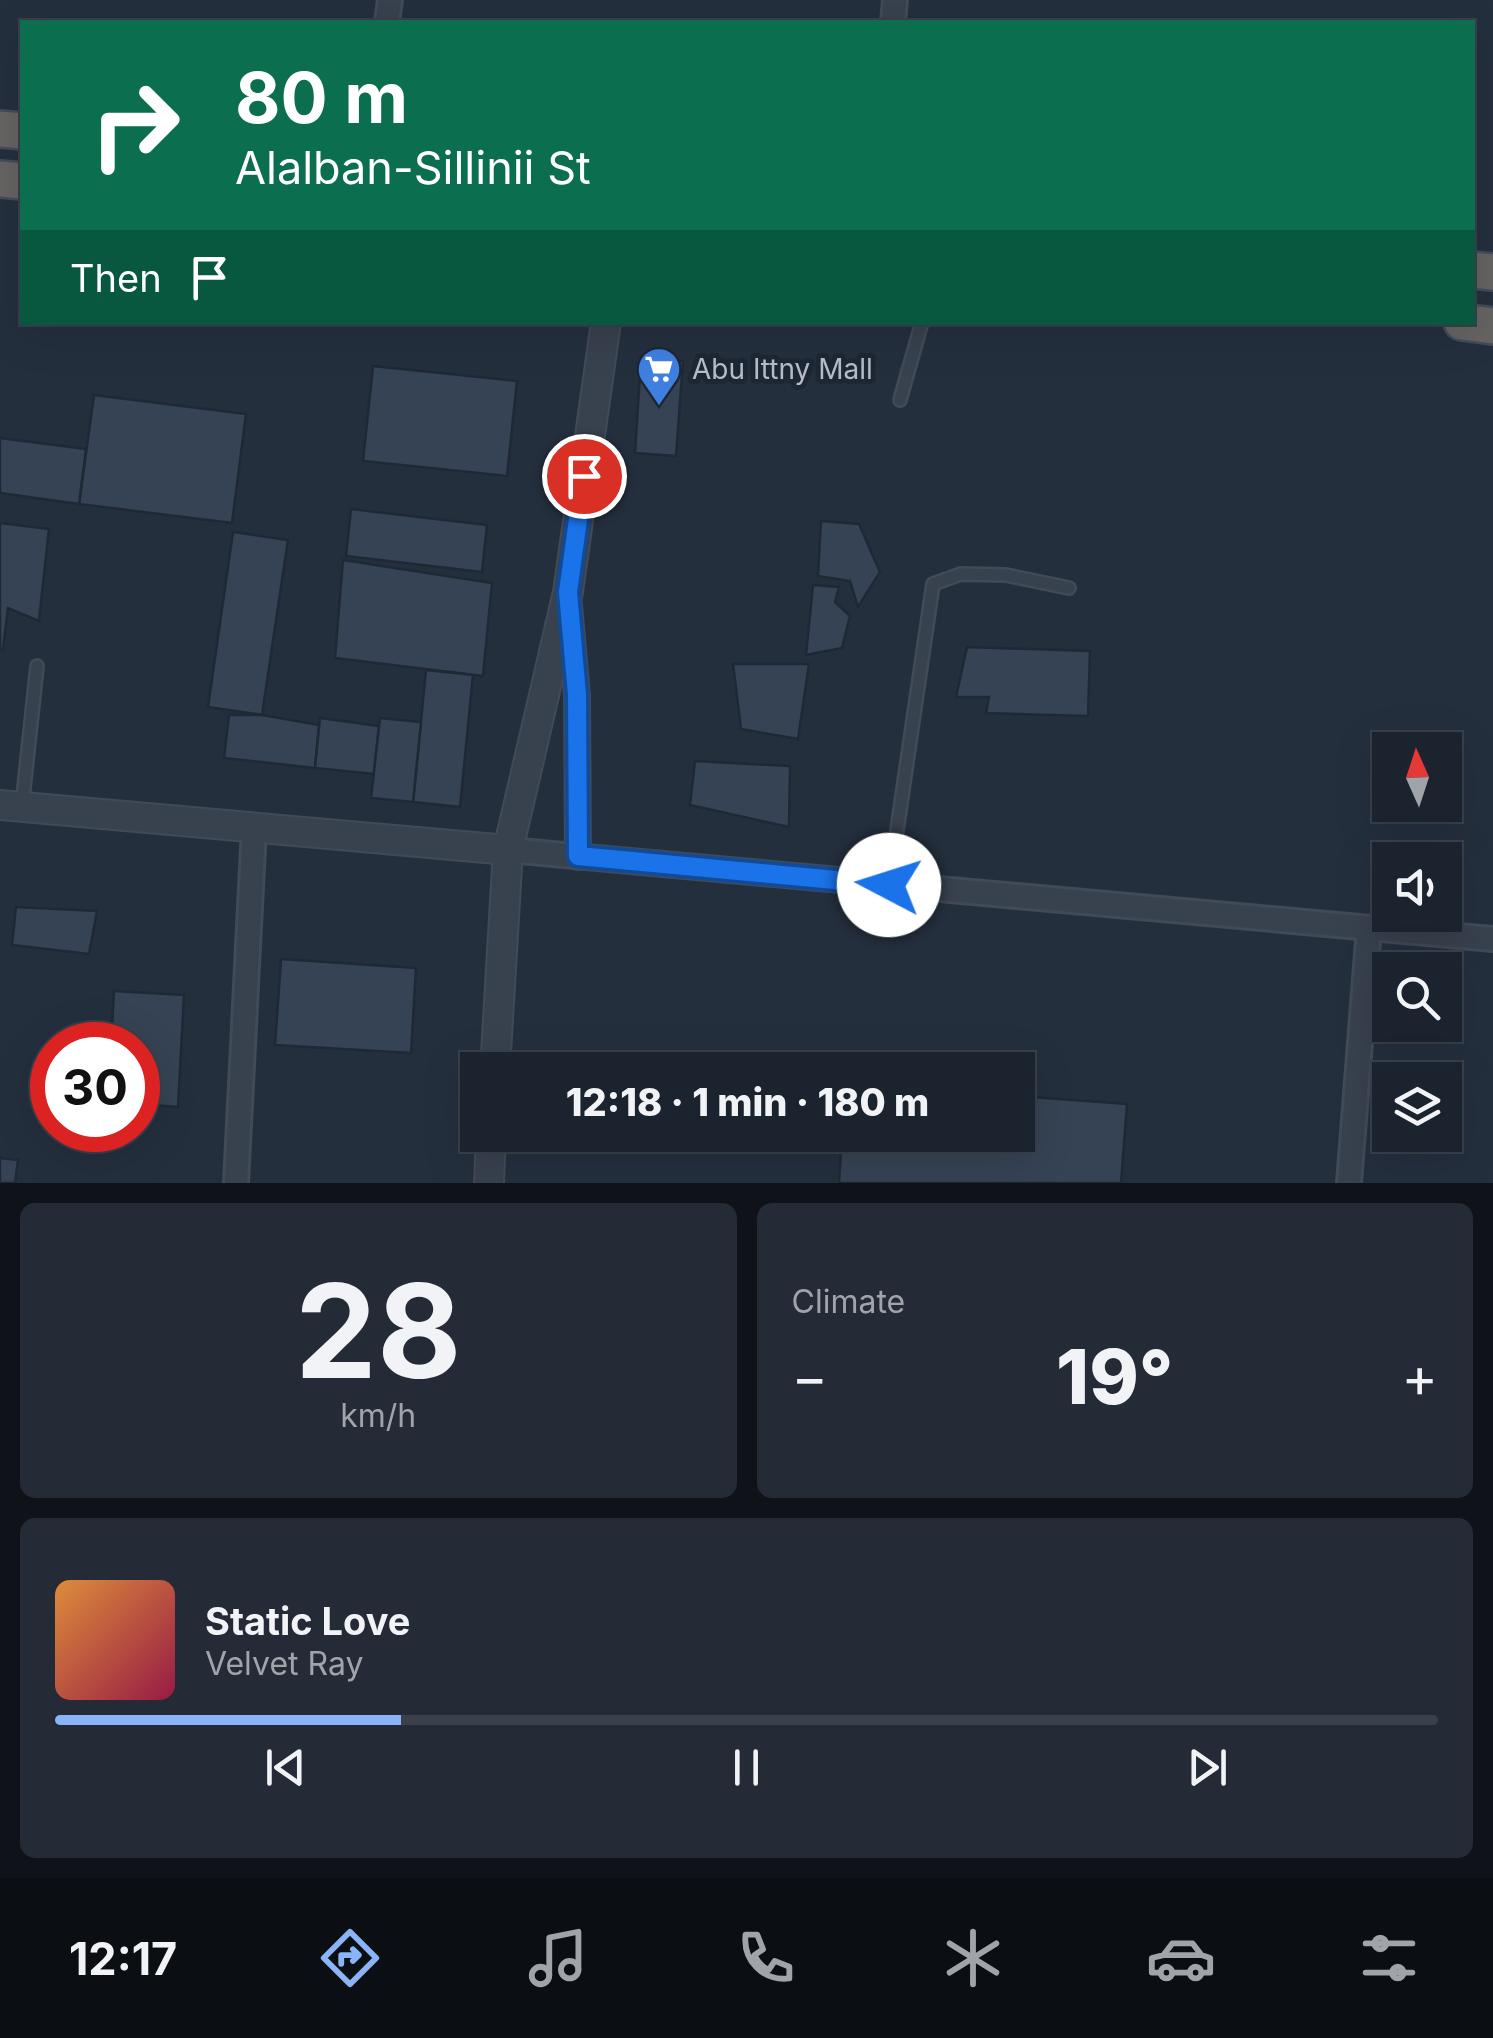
<!DOCTYPE html>
<html lang="en">
<head>
<meta charset="utf-8">
<style>
	:root { --surface:#1b232e; --page:#242b36; --text:#f1f3f6; --muted:#a0a4aa; --line:#39404a; --accent:#8ab4f8 }
	body { margin:0; font-family:Inter,sans-serif; background:var(--page); color:var(--text); height:100vh; display:flex; flex-direction:column; font-size:38px; white-space:nowrap }
	* { box-sizing:border-box; margin:0 }
	p { font-size:32px; color:var(--muted) }
	.icon { flex:none; width:55px; height:55px; fill:none; stroke:currentColor; stroke-width:2; stroke-linecap:round; stroke-linejoin:round }
	.map { position:relative; height:1183px; overflow:hidden }
	.details { display:flex; flex-direction:column; gap:20px; padding:20px; background:#0f1319; flex:1 }
	.details>* { flex:none }
	.banner { position:absolute; left:20px; top:20px; width:1455px; height:305px; border-radius:0px; box-shadow:0 10px 40px #0002,0 0 0 2px var(--line); background:#0b6e4f; color:#fff; overflow:hidden }
	.needle { width:65px; rotate:357deg }
	.buttons { position:absolute; left:1372px; top:732px; display:grid; gap:20px }
	.buttons a { display:grid; place-items:center; width:90px; height:90px; border-radius:0px; background:var(--surface); box-shadow:0 10px 40px #0002,0 0 0 2px var(--line); font-size:50px }
	.speed { position:absolute; left:30px; top:1022px; display:flex; gap:20px; font-size:50px; font-weight:700; text-align:center }
	.speed>* { display:grid; place-content:center; width:130px; height:130px; border-radius:50%; background:var(--surface); box-shadow:0 10px 40px #0002,0 0 0 2px var(--line); line-height:1 }
	.speed .limit { border:15px solid #d22; background:#fff; color:#111 }
	.pin { position:absolute; display:grid; place-items:center; width:85px; height:85px; color:#fff; margin:-42px; border:5px solid #fff; border-radius:50%; box-shadow:0 2px 10px #0007 }
	.me { position:absolute; width:110px; margin:-55px; rotate:275deg; stroke-linejoin:round; filter:drop-shadow(0 0 8px #0008) }
	.turn { display:flex; align-items:center; gap:35px; height:210px; padding:0 50px; font-size:45px }
	.turn .icon { width:130px; height:130px; stroke-width:2.5 }
	.turn b { display:block; font-size:70px; line-height:85px }
	.then { display:flex; align-items:center; height:95px; padding:0 50px; background:#0003; gap:20px; font-size:38px }
	.big { font-size:75px; font-weight:800; line-height:1.1 }
	.details .tile { flex:1; display:flex; flex-direction:column; justify-content:center; gap:15px; min-width:0; padding:0 35px; border-radius:15px; background:var(--page) }
	.details .dial { align-items:center; gap:0 }
	.dial b { font-size:130px; line-height:1 }
	.song { display:flex; align-items:center; gap:30px }
	.cover { width:120px; height:120px; border-radius:15px; background:linear-gradient(135deg,hsl(30 70% 55%),hsl(340 70% 35%)) }
	.played { height:10px; border-radius:5px; background:linear-gradient(90deg,var(--accent) 25%,var(--line) 25%) }
	.keys { display:flex; justify-content:space-around; direction:ltr }
	.heat { display:flex; justify-content:space-between; align-items:center; font-size:55px; direction:ltr }
	.details .tiles { flex:1; display:grid; gap:20px; grid-template-columns:1fr 1fr }
	.tile:last-child { grid-column:span 2 }
	.trip { position:absolute; left:460px; top:1052px; width:575px; height:100px; border-radius:0px; background:var(--surface); box-shadow:0 10px 40px #0002,0 0 0 2px var(--line); font-weight:800; line-height:100px; text-align:center }
	.tab-bar { display:flex; height:160px; justify-content:space-around; align-items:center; background:#0b0e12; color:var(--muted) }
	.tab-bar .icon { width:70px; height:70px }
	.tab-bar .on { color:var(--accent) }
	.tab-bar b { font-size:45px; color:var(--text) }
	.map>svg:first-child { display:block }
</style>
</head>
<body>
<div class="map">
<svg width="1493" height="1183" viewBox="0 0 1493 1183">
	<rect width="100%" height="100%" fill="#242f3e"/>
	<g fill="#364354" stroke="#1f2835" stroke-width="2.5">
		<path d="M 641,358 L 683,361 L 676,456 L 635,453 Z"/>
		<path d="M 373,366 L 517,381 L 507,476 L 363,461 Z"/>
		<path d="M 94,395 L 246,414 L 232,523 L 79,504 Z"/>
		<path d="M 0,438 L 86,449 L 79,504 L 0,493 Z"/>
		<path d="M 351,509 L 487,525 L 482,572 L 346,556 Z"/>
		<path d="M 821,521 L 859,524 L 880,572 L 858,607 L 850,581 L 818,576 Z"/>
		<path d="M 0,523 L 49,529 L 39,621 L 8,608 L 3,650 L 0,649 Z"/>
		<path d="M 233,532 L 288,540 L 262,715 L 208,707 Z"/>
		<path d="M 343,560 L 492,583 L 483,676 L 335,658 Z"/>
		<path d="M 813,585 L 839,587 L 835,602 L 850,616 L 842,648 L 806,655 Z"/>
		<path d="M 967,647 L 1090,651 L 1088,716 L 986,713 L 989,697 L 956,697 Z"/>
		<path d="M 733,664 L 809,664 L 798,739 L 741,729 Z"/>
		<path d="M 426,670 L 473,675 L 460,807 L 413,802 Z"/>
		<path d="M 229,715 L 262,715 L 319,725 L 315,768 L 224,758 Z"/>
		<path d="M 320,718 L 379,726 L 374,774 L 315,768 Z"/>
		<path d="M 380,718 L 421,722 L 413,802 L 371,798 Z"/>
		<path d="M 695,761 L 790,766 L 789,827 L 690,805 Z"/>
		<path d="M 16,907 L 97,911 L 89,954 L 12,945 Z"/>
		<path d="M 281,959 L 416,968 L 411,1053 L 275,1045 Z"/>
		<path d="M 114,991 L 184,995 L 178,1107 L 138,1104 L 138,1045 L 111,1045 Z"/>
		<path d="M 1018,1096 L 1127,1104 L 1121,1183 L 839,1183 L 842,1135 L 1018,1135 Z"/>
		<path d="M 0,1158 L 18,1160 L 15,1183 L 0,1183 Z"/>
	</g>
	<g fill="none" stroke-linecap="round" stroke-linejoin="round">
		<g stroke="#414a57" stroke-width="16">
			<g id="service">
				<path d="M 900,400 L 922,322"/>
				<path d="M 22,807 L 37,666"/>
				<path d="M 889,885 L 933,584 L 961,574 L 1006,575 L 1069,588"/>
			</g>
		</g>
		<g stroke="#414a57" stroke-width="28">
			<g id="minor">
				<path d="M 387,22 L 390,0"/>
				<path d="M 893,22 L 895,0"/>
				<path d="M 569,605 L 577,695 L 578,857"/>
				<path d="M 508,850 L 1493,939"/>
				<path d="M 236,1183 L 254,828"/>
				<path d="M 1349,1183 L 1369,928"/>
			</g>
		</g>
		<g stroke="#414a57" stroke-width="32">
			<g id="tertiary">
				<path d="M 0,805 L 508,850"/>
				<path d="M 495,1070 L 508,850 L 568,592 L 606,322"/>
				<path d="M 489,1183 L 491,1135"/>
			</g>
		</g>
		<g stroke="#434c59" stroke-width="40">
			<g id="trunk">
				<path d="M 0,129 L 22,131"/>
				<path d="M 0,179 L 22,181"/>
				<path d="M 1472,270 L 1493,272"/>
				<path d="M 1462,322 L 1493,326"/>
			</g>
		</g>
		<use href="#service" stroke="#38414e" stroke-width="11"/>
		<use href="#minor" stroke="#38414e" stroke-width="22"/>
		<use href="#tertiary" stroke="#38414e" stroke-width="28"/>
		<use href="#trunk" stroke="#656462" stroke-width="35"/>
	</g>
	<g fill="none" stroke-linecap="round" stroke-linejoin="round">
		<g stroke="#114b97" stroke-width="25">
			<path id="route" d="M 584,476 L 568,592 L 577,695 L 578,856 L 889,885"/>
		</g>
		<use href="#route" stroke="#1a73e8" stroke-width="18"/>
	</g>
	<defs>
		<g id="supermarket-pin" transform="scale(2.25)"><path d="M0 17L-7.5 6A9.5 9.5 0 1 1 7.5 6Z" fill="#3f7fe0" stroke="#1d2633"/><path d="M-6-5.5h2.5l.6 2H6L4.5 2H-2.5L-4.4-4H-6ZM-1.5 3.2a1.3 1.3 0 1 0 .1 0ZM3 3.2a1.3 1.3 0 1 0 .1 0Z" fill="#fff"/></g>
	</defs>
	<g fill-rule="evenodd">
		<use href="#supermarket-pin" x="659" y="369"/>
	</g>
	<g text-anchor="middle" stroke-width="10" stroke-linejoin="round" paint-order="stroke">
		<g font-size="28" fill="#b4bcc9" stroke="#1d2633" text-anchor="start">
			<text x="692" y="379">Abu Ittny Mall</text>
		</g>
	</g>
</svg>
<div class="buttons">
<a><svg class="needle" viewBox="-14 -14 28 28"><path d="M0-13l5 13h-10z" fill="#e53935"/><path d="M0 13l5-13h-10z" fill="#a0a4aa"/></svg></a>
<a><svg class="icon" aria-label="sound" viewBox="0 0 24 24"><path d="M4 9h4l5-4v14l-5-4H4zM17 9q2 3 0 6"/></svg></a>
<a><svg class="icon" aria-label="search" viewBox="0 0 24 24"><circle cx="10" cy="10" r="6"/><path d="M15 15l6 6"/></svg></a>
<a><svg class="icon" aria-label="layers" viewBox="0 0 24 24"><path d="M12 4l9 5-9 5-9-5zM3 14l9 5 9-5"/></svg></a>
</div>
<div class="speed"><div class="limit">30</div></div>
<div class="pin" style="left:584px;top:476px;background:#d93025"><svg class="icon" aria-label="arrive" viewBox="0 0 24 24"><path d="M6 21V4h12l-3 4 3 4H6"/></svg></div>
<svg class="me" style="left:889px;top:885px" viewBox="-20 -20 40 40"><circle r="19" fill="#fff"/><path d="M0-13L10 11 0 6-10 11z" fill="#1a73e8"/></svg>
<div class="trip">12:18 · 1 min · 180 m</div>
<div class="banner">
<div class="turn"><svg class="icon" aria-label="right" viewBox="0 0 24 24"><path d="M7 20v-9h11M14 6l5 5-5 5"/></svg><div><b>80 m</b>Alalban-Sillinii St</div></div>
<div class="then">Then<svg class="icon" aria-label="arrive" viewBox="0 0 24 24"><path d="M6 21V4h12l-3 4 3 4H6"/></svg></div>
</div>
</div>
<section class="details">
<div class="tiles">
<div class="tile dial"><b>28</b><p>km/h</p></div>
<div class="tile"><p>Climate</p>
<div class="heat"><a>−</a><b class="big">19°</b><a>+</a></div>
</div>
<div class="tile">
<div class="song"><i class="cover"></i><div><b>Static Love</b><p>Velvet Ray</p></div></div>
<div class="played"></div>
<div class="keys"><svg class="icon" aria-label="previous" viewBox="0 0 24 24"><path d="M18 5L8 12l10 7zM5 5v14"/></svg><svg class="icon" aria-label="pause" viewBox="0 0 24 24"><path d="M8 5v14M16 5v14"/></svg><svg class="icon" aria-label="next" viewBox="0 0 24 24"><path d="M6 5l10 7-10 7zM19 5v14"/></svg></div>
</div>
</div>
</section>
<nav class="tab-bar">
<b>12:17</b>
<svg class="icon on" aria-label="directions" viewBox="0 0 24 24"><path d="M12 3l9 9-9 9-9-9zM9 14v-3h6M13 9l2 2-2 2"/></svg>
<svg class="icon" aria-label="music" viewBox="0 0 24 24"><path d="M9 18V5l10-2v13"/><circle cx="6" cy="18" r="3"/><circle cx="16" cy="16" r="3"/></svg>
<svg class="icon" aria-label="phone" viewBox="0 0 24 24"><path d="M5 4h4l2 5-3 2q2 4 5 5l2-3 5 2v4C11 20 4 13 5 4z"/></svg>
<svg class="icon" aria-label="climate" viewBox="0 0 24 24"><path d="M12 3v18M4 7l16 10M4 17L20 7"/></svg>
<svg class="icon" aria-label="car" viewBox="0 0 24 24"><path d="M5 17H2v-5l4-1 3-4h7l3 4 3 1v5h-3M9 17h6M6 11h13"/><circle cx="7" cy="17" r="2"/><circle cx="17" cy="17" r="2"/></svg>
<svg class="icon" aria-label="filters" viewBox="0 0 24 24"><path d="M4 7h16M4 17h16"/><circle cx="9" cy="7" r="2"/><circle cx="15" cy="17" r="2"/></svg>
</nav>
</body>
</html>
